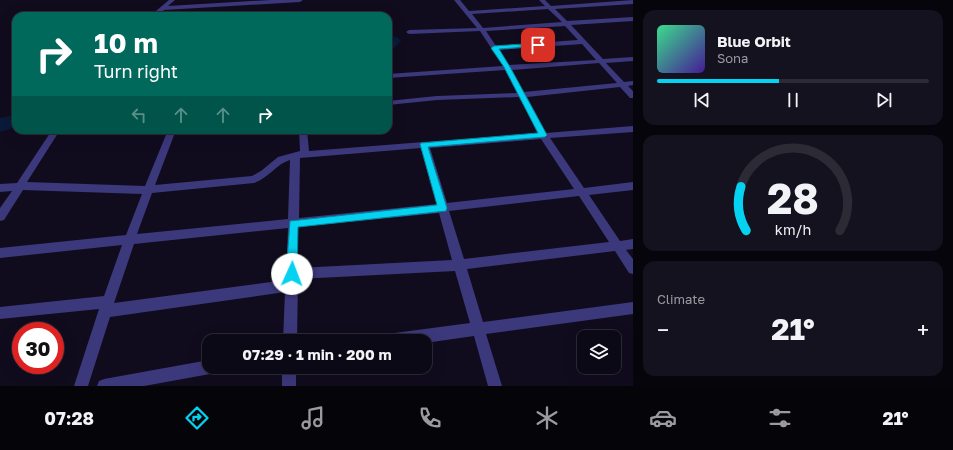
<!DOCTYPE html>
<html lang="en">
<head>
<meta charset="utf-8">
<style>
	:root { --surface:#0c0916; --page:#15121f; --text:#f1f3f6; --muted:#9a9aa1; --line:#2c2a35; --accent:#04d2f0 }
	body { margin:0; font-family:"Golos Text",sans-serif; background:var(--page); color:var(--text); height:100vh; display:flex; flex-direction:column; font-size:15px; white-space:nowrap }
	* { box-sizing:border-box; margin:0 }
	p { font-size:13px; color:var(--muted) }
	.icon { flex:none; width:22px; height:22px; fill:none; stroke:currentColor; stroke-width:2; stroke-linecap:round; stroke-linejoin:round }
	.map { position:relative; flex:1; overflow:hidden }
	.sheet { display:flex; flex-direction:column; gap:10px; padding:10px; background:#07050c; width:320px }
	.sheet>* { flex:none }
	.top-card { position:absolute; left:12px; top:12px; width:380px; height:122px; border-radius:12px; box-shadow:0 4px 16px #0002,0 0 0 1px var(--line); background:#00695c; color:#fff; overflow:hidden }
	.fabs { position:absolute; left:577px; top:330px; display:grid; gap:8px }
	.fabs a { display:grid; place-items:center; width:44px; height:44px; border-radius:8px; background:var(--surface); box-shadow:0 4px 16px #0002,0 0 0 1px var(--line); font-size:20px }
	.speed { position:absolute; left:12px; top:322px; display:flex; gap:8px; font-size:20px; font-weight:700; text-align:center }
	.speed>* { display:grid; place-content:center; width:52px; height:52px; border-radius:50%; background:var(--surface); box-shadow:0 4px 16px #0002,0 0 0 1px var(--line); line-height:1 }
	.speed .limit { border:6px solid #d22; background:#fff; color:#111 }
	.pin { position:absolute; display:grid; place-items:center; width:34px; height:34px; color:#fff; margin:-17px; border-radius:8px; box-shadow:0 2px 6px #0006 }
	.me { position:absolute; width:44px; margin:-22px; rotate:2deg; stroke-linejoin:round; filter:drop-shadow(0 0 3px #0008) }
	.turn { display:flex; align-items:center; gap:14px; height:84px; padding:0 16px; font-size:18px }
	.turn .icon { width:52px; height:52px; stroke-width:2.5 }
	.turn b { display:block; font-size:28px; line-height:34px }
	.lanes { display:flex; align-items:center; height:38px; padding:0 16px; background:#0003; justify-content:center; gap:20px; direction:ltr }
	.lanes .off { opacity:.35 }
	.big { font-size:30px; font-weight:700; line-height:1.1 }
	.sheet .widget { flex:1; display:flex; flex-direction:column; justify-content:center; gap:6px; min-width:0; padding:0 14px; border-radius:12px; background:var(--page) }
	.sheet .dial { align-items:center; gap:0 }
	.dial svg { height:104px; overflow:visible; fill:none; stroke:var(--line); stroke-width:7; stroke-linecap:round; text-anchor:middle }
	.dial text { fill:var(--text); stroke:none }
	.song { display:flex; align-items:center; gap:12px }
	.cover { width:48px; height:48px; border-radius:6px; background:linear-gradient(135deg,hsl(150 70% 55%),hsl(260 70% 35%)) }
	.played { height:4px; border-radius:2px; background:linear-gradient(90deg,var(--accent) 45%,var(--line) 45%) }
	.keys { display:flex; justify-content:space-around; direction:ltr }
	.heat { display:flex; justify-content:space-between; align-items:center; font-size:22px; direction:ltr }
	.trip { position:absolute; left:202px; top:334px; width:230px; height:40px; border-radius:12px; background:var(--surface); box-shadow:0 4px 16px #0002,0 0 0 1px var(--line); font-weight:700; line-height:40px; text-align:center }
	.dock { display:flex; height:64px; justify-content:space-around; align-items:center; background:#050409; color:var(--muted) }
	.dock .icon { width:28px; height:28px }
	.dock .selected { color:var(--accent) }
	.dock b { font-size:18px; color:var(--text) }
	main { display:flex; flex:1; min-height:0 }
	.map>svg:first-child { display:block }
</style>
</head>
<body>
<main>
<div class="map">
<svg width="633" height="386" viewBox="0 0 633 386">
	<rect width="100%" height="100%" fill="#100c1e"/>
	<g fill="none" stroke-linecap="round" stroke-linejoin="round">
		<g fill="#091a3a" fill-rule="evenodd">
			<path d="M 393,36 L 398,38 L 401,41 L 394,48 L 388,50 L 388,38 Z"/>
			<path d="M 16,115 L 16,127 L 0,132 L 0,118 Z"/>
		</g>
		<g fill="#3c387c" fill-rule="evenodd">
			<path d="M 169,0 L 175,0 L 168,6 L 271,0 L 303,0 L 300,2 L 164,10 L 157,16 L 150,16 Z"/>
			<path d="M 454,0 L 460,0 L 469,11 L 545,6 L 539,0 L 545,0 L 551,6 L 633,0 L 633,4 L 555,9 L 567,21 L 633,17 L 633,21 L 571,25 L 603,59 L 633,57 L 633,61 L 606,63 L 624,82 L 633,81 L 633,85 L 628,86 L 633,91 L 633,98 L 630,98 L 620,87 L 527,97 L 546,133 L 633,126 L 633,132 L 550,138 L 584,188 L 633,182 L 633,190 L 589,195 L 620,241 L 633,239 L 633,249 L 626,250 L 633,259 L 633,274 L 629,273 L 615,251 L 467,269 L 483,322 L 633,302 L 633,314 L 486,334 L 502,386 L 488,386 L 474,336 L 425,343 L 425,341 L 380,341 L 382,336 L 387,334 L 470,323 L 455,271 L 298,279 L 297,341 L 283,341 L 285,292 L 110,317 L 88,386 L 74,386 L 99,309 L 0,319 L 0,307 L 104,296 L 122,245 L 0,258 L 0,248 L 126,235 L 142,194 L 23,190 L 4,220 L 0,221 L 0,208 L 12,191 L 0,192 L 0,184 L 17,183 L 52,130 L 60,130 L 27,182 L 145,186 L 168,130 L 176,130 L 155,185 L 252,176 L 261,171 L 278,157 L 300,151 L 299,130 L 307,130 L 309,151 L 538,133 L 519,97 L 437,100 L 388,105 L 388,101 L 437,96 L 517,93 L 505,70 L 388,78 L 388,74 L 503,66 L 480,31 L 409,34 L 406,32 L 409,30 L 477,28 ZM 548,9 L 562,22 L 483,28 L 472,14 ZM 565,26 L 578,40 L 496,46 L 486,31 ZM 582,44 L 596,60 L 509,65 L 498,50 ZM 599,63 L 617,83 L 524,92 L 512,70 ZM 541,139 L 574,189 L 447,203 L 430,148 ZM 421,148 L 437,204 L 299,218 L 300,158 ZM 290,160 L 288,219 L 137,234 L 152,193 L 254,183 C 269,178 276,164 290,160 ZM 579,196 L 609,242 L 464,259 L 449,211 ZM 439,213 L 452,260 L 298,268 L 298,227 ZM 288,228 L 286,280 L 114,303 L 134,244 Z"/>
			<path d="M 209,360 L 209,367 L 217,367 L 215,372 L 210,374 L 144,386 L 97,386 L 99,381 L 104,379 Z"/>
			<rect x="282" y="367" width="14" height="19"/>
		</g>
	</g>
	<path fill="#04d2f0" stroke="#03889c" d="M 538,43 L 541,43 L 541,46 L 499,49 L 510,67 L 547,135 L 545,137 L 428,147 L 447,208 L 446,211 L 298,227 L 297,274 L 295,277 L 292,279 L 288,277 L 286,274 L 290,221 L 437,205 L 420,144 L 421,143 L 538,133 L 504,67 L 491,48 L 494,46 Z"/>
</svg>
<div class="fabs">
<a><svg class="icon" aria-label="layers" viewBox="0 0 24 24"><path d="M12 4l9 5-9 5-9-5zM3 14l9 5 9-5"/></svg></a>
</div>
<div class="speed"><div class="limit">30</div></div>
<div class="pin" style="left:538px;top:45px;background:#d93025"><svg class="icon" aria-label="arrive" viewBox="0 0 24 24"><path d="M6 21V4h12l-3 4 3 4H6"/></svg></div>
<svg class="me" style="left:292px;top:274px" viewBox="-20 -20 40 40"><circle r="19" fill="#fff"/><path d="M0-13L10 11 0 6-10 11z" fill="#04d2f0"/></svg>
<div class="trip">07:29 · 1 min · 200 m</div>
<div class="top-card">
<div class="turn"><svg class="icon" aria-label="right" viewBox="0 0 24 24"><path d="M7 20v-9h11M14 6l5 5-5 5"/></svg><div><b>10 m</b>Turn right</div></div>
<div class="lanes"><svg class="icon off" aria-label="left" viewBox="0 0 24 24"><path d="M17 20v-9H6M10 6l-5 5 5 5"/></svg><svg class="icon off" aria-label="ahead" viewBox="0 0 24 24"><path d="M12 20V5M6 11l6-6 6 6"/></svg><svg class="icon off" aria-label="ahead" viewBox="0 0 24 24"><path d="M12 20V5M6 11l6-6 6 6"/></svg><svg class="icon" aria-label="right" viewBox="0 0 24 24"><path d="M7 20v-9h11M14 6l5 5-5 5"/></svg></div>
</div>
</div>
<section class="sheet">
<div class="widget">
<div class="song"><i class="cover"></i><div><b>Blue Orbit</b><p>Sona</p></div></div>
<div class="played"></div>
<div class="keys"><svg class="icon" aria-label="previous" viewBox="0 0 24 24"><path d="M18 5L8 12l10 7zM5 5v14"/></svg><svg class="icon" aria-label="pause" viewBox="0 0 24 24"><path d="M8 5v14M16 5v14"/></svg><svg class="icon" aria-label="next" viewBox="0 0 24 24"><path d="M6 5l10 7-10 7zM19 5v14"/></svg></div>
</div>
<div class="widget dial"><svg viewBox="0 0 100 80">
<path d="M14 69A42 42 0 1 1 86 69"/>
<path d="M14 69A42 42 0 0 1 10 35" stroke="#04d2f0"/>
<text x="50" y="56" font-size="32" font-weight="700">28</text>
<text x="50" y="72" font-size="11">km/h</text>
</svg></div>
<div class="widget"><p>Climate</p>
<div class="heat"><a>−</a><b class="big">21°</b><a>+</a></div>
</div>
</section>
</main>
<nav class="dock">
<b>07:28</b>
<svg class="icon selected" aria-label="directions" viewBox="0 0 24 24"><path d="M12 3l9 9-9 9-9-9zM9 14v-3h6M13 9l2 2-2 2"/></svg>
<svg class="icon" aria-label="music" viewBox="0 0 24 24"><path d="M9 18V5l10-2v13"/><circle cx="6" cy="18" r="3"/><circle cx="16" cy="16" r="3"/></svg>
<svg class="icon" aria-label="phone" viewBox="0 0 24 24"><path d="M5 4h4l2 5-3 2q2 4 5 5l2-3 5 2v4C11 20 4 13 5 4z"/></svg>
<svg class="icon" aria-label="climate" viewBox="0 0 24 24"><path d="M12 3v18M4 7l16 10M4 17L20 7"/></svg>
<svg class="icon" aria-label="car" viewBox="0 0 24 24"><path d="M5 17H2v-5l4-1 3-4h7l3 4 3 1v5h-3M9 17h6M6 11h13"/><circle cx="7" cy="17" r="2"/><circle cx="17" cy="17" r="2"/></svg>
<svg class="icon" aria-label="filters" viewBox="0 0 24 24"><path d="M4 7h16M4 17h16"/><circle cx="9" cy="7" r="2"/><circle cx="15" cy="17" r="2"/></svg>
<b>21°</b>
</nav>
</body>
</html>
